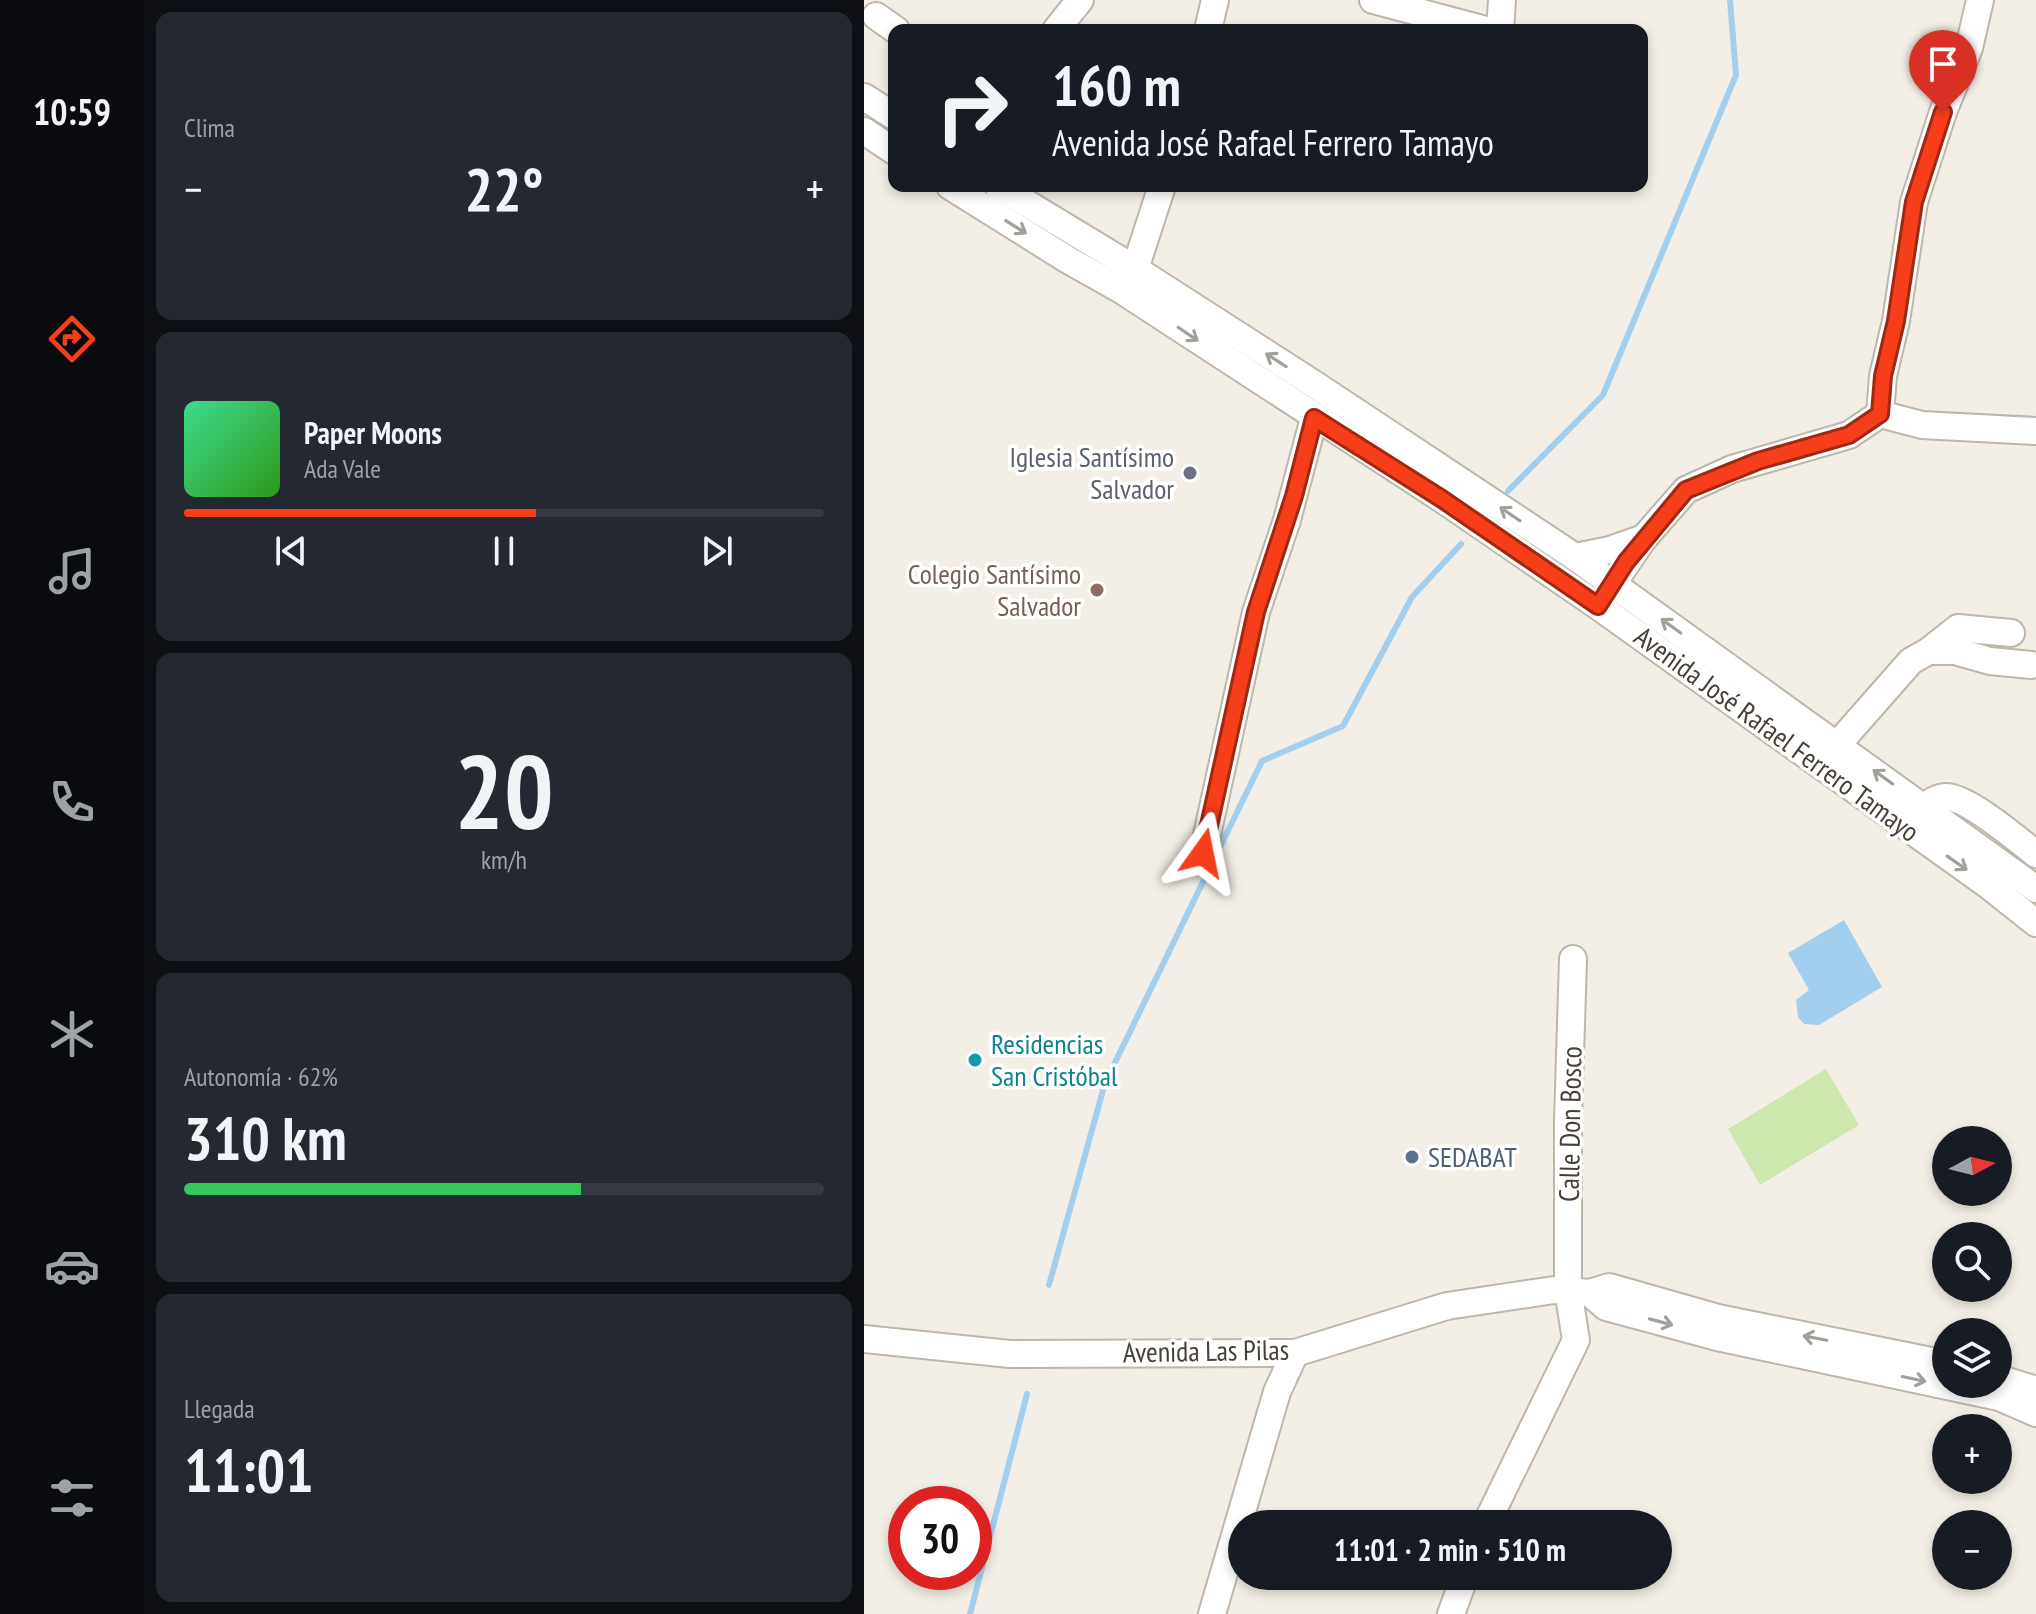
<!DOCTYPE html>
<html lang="es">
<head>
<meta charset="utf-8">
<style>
	:root { --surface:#171b24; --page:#242831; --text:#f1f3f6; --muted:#9ea1a6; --line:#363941; --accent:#f63e1a }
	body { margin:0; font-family:"PT Sans Narrow",sans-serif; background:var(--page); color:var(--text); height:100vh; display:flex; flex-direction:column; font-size:30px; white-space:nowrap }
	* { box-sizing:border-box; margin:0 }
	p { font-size:26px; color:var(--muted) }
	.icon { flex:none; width:44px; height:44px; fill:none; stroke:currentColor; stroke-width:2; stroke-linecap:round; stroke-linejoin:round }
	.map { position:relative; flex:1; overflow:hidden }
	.sheet { display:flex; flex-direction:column; gap:12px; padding:12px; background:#0d0f14; width:720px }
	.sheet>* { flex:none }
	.top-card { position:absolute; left:24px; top:24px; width:760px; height:168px; border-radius:16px; box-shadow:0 4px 12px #0003; background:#171b24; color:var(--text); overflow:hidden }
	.needle { width:52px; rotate:83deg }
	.tools { position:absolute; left:1068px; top:1126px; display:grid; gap:16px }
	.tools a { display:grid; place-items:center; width:80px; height:80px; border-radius:50%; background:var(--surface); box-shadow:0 4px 12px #0003; font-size:40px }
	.speed { position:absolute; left:24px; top:1486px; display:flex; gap:16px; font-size:40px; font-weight:700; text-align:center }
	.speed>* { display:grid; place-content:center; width:104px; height:104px; border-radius:50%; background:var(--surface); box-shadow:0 4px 12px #0003; line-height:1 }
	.speed .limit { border:12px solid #d22; background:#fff; color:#111 }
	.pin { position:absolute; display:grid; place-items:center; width:68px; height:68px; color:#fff; margin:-82px -34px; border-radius:50% 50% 50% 0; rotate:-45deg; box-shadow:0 0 8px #0007 }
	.pin .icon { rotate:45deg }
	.me { position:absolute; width:88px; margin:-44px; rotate:12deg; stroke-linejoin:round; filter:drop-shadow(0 0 6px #0008) }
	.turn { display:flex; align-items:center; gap:28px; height:168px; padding:0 32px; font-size:36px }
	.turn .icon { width:104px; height:104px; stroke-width:2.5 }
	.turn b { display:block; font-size:56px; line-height:68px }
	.big { font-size:60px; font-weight:600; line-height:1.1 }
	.sheet .widget { flex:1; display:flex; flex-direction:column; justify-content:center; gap:12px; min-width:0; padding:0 28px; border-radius:16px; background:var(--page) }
	.sheet .dial { align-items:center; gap:0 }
	.dial b { font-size:104px; line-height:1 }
	.song { display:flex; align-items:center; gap:24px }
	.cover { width:96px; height:96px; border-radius:12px; background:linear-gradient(135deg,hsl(150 70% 55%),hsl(110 70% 35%)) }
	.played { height:8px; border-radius:4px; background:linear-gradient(90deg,var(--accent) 55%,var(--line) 55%) }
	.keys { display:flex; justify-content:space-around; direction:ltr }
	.heat { display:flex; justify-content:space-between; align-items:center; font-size:44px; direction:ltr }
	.charge { height:12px; border-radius:6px; background:linear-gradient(90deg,#34c759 62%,var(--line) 0) }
	.trip { position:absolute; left:364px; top:1510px; width:444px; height:80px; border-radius:40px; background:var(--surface); box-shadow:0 4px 12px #0003; font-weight:600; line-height:80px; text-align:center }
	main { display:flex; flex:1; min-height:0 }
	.tabs { display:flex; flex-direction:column; width:144px; justify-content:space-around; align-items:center; background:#090b0e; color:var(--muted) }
	.tabs .icon { width:56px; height:56px }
	.tabs .selected { color:var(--accent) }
	.tabs b { font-size:36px; color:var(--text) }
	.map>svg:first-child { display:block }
</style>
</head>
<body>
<main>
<nav class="tabs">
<b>10:59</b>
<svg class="icon selected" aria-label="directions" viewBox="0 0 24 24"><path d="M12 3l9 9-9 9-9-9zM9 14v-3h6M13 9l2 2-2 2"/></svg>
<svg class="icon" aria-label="music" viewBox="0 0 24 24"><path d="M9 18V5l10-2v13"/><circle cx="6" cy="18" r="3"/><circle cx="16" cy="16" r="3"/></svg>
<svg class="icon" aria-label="phone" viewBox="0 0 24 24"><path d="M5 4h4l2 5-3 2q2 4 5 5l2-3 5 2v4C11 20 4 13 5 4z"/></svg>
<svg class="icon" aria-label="climate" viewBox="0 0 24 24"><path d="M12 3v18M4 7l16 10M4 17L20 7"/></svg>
<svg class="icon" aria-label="car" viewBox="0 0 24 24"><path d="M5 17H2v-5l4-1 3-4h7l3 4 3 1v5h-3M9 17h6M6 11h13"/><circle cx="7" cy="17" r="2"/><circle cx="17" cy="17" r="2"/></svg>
<svg class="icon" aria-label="filters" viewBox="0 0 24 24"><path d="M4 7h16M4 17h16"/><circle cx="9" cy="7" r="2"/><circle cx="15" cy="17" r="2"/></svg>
</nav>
<section class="sheet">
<div class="widget"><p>Clima</p>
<div class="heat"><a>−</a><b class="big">22°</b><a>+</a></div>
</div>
<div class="widget">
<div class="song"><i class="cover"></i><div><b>Paper Moons</b><p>Ada Vale</p></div></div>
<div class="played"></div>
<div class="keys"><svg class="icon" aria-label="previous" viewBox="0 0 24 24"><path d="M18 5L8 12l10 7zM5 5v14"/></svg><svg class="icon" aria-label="pause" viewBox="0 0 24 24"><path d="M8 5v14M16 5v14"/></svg><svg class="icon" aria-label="next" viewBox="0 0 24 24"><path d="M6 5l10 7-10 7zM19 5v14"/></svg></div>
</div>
<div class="widget dial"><b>20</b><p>km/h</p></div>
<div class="widget"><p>Autonomía · 62%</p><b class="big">310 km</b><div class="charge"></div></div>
<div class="widget"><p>Llegada</p><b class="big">11:01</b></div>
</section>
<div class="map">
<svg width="1172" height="1614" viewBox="0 0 1172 1614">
	<rect width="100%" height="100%" fill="#f3efe6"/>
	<path fill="#cde7af" d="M 962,1069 L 995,1125 L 896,1185 L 864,1129 Z"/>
	<path fill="#a3cfef" d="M 980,920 L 1018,987 L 955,1025 L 940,1024 L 934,1017 L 932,1000 L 945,990 L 924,953 Z"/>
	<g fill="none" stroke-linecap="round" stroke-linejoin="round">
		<g stroke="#a3cfef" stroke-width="6">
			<path d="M 644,491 L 739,395 L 872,75 L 866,0"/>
			<path d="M 185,1285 L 241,1083 L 398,761 L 479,726 L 548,597 L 597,544"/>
			<path d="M 106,1614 L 163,1394"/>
		</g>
		<g stroke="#beb7a9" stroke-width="30">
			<g id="minor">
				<path d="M 509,0 L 622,30"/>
				<path d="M 12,16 L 32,30"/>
				<path d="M 192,30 L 216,0"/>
				<path d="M 344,30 L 351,0"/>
				<path d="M 636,30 L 638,0"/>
				<path d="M 0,97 L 30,116"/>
				<path d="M 0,131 L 30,151"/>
				<path d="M 86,186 L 204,260 L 259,291 L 578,499 L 734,606 L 1124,885 L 1172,923"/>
				<path d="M 134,186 L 271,269 L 453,386 L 711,557 L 1172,889"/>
				<path d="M 263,284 L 271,269 L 298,186"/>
				<path d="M 1016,414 L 1019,376 L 1032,321 L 1050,202 L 1079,112 L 1105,48 L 1116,0"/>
				<path d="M 1016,414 L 1058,425 L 1172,431"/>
				<path d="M 711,557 L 746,550 L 780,538"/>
				<path d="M 740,596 L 780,538 L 822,490 L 868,469 L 985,435 L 1016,414"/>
				<path d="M 1065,651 L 1094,628 L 1147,633"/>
				<path d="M 974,744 L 1047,661 L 1065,651 L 1091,651 L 1126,661 L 1167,665"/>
				<path d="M 1059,807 C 1066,803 1074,797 1082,797 C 1104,797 1154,840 1172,854"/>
				<path d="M 339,853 L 392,612 L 423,520 L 450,418"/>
				<path d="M 726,1293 L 742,1307 L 853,1337 L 1135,1397 L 1172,1413"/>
				<path d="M 0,1339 L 146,1354 L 431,1353 L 583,1306 L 690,1290 L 726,1293 L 745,1287 L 854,1318 L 1082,1364"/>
				<path d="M 1134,1378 L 1172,1390"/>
				<path d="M 622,1524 L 712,1340 L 704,1290 L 704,1120 L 709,959"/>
				<path d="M 348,1614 L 413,1392 L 431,1353"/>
				<path d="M 587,1614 L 601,1576"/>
			</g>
		</g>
		<use href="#minor" stroke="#fff" stroke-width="26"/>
	</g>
	<defs><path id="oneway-shaft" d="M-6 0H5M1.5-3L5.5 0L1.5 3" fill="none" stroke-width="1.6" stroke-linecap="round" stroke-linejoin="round" transform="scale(2)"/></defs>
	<g stroke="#a2a09a">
		<use href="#oneway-shaft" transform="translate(152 227) rotate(32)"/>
		<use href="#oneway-shaft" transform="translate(324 334) rotate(34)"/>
		<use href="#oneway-shaft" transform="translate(412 360) rotate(-147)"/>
		<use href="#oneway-shaft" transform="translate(646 514) rotate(-146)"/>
		<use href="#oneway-shaft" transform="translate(807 626) rotate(-144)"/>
		<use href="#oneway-shaft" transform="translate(1019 777) rotate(-144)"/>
		<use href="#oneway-shaft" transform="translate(1093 863) rotate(35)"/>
		<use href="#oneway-shaft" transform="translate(797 1322) rotate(15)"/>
		<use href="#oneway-shaft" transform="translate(951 1338) rotate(-169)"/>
		<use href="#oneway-shaft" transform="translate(1050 1379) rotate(12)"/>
	</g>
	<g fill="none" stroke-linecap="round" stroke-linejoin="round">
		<g stroke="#a02811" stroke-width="20">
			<path id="route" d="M 339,853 L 392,612 L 430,496 L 450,418 L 578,499 L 734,606 L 762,562 L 822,490 L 894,461 L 985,435 L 1016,414 L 1019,376 L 1032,321 L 1050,202 L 1079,112"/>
		</g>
		<use href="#route" stroke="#f63e1a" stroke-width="14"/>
	</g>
	<circle fill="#6b7280" stroke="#fff" stroke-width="3" cx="326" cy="473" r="8"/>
	<circle fill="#8d6e63" stroke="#fff" stroke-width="3" cx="233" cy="590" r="8"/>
	<circle fill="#0f9aa8" stroke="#fff" stroke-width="3" cx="111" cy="1060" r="8"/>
	<circle fill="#5c6f8a" stroke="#fff" stroke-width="3" cx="548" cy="1157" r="8"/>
	<g text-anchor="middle" stroke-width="7" stroke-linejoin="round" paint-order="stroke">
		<g font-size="28" fill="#5b616d" stroke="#fff" text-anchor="end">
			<text x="310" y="467">Iglesia Santísimo<tspan x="310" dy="32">Salvador</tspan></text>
		</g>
		<g font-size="28" fill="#785e54" stroke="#fff" text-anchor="end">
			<text x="217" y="584">Colegio Santísimo<tspan x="217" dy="32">Salvador</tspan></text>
		</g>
		<g font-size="28" fill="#464036" stroke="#fff">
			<text transform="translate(913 734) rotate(36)" y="10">Avenida José Rafael Ferrero Tamayo</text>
			<text transform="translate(706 1124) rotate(-89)" y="10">Calle Don Bosco</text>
			<text transform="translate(342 1351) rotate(-1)" y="10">Avenida Las Pilas</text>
		</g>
		<g font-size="28" fill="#0d838f" stroke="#fff" text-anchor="start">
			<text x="127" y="1054">Residencias<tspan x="127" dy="32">San Cristóbal</tspan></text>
		</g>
		<g font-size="28" fill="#4e5e75" stroke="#fff" text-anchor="start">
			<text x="564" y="1167">SEDABAT</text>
		</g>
	</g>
</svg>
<div class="tools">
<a><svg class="needle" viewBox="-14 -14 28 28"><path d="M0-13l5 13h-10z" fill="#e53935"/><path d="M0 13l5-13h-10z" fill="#9ea1a6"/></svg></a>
<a><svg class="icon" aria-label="search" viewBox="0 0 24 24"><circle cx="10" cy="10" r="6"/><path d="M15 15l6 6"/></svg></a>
<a><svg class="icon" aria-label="layers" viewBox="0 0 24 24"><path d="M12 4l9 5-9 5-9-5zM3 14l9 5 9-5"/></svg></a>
<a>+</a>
<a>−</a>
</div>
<div class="speed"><div class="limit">30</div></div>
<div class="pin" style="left:1079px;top:112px;background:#d93025"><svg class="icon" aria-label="arrive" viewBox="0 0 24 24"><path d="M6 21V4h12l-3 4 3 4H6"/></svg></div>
<svg class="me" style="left:339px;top:853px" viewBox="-20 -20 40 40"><path d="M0-17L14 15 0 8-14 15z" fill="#f63e1a" stroke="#fff" stroke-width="4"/></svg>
<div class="trip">11:01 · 2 min · 510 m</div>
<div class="top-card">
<div class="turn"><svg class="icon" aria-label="right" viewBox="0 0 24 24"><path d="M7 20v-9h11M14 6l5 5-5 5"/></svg><div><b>160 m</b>Avenida José Rafael Ferrero Tamayo</div></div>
</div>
</div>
</main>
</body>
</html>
